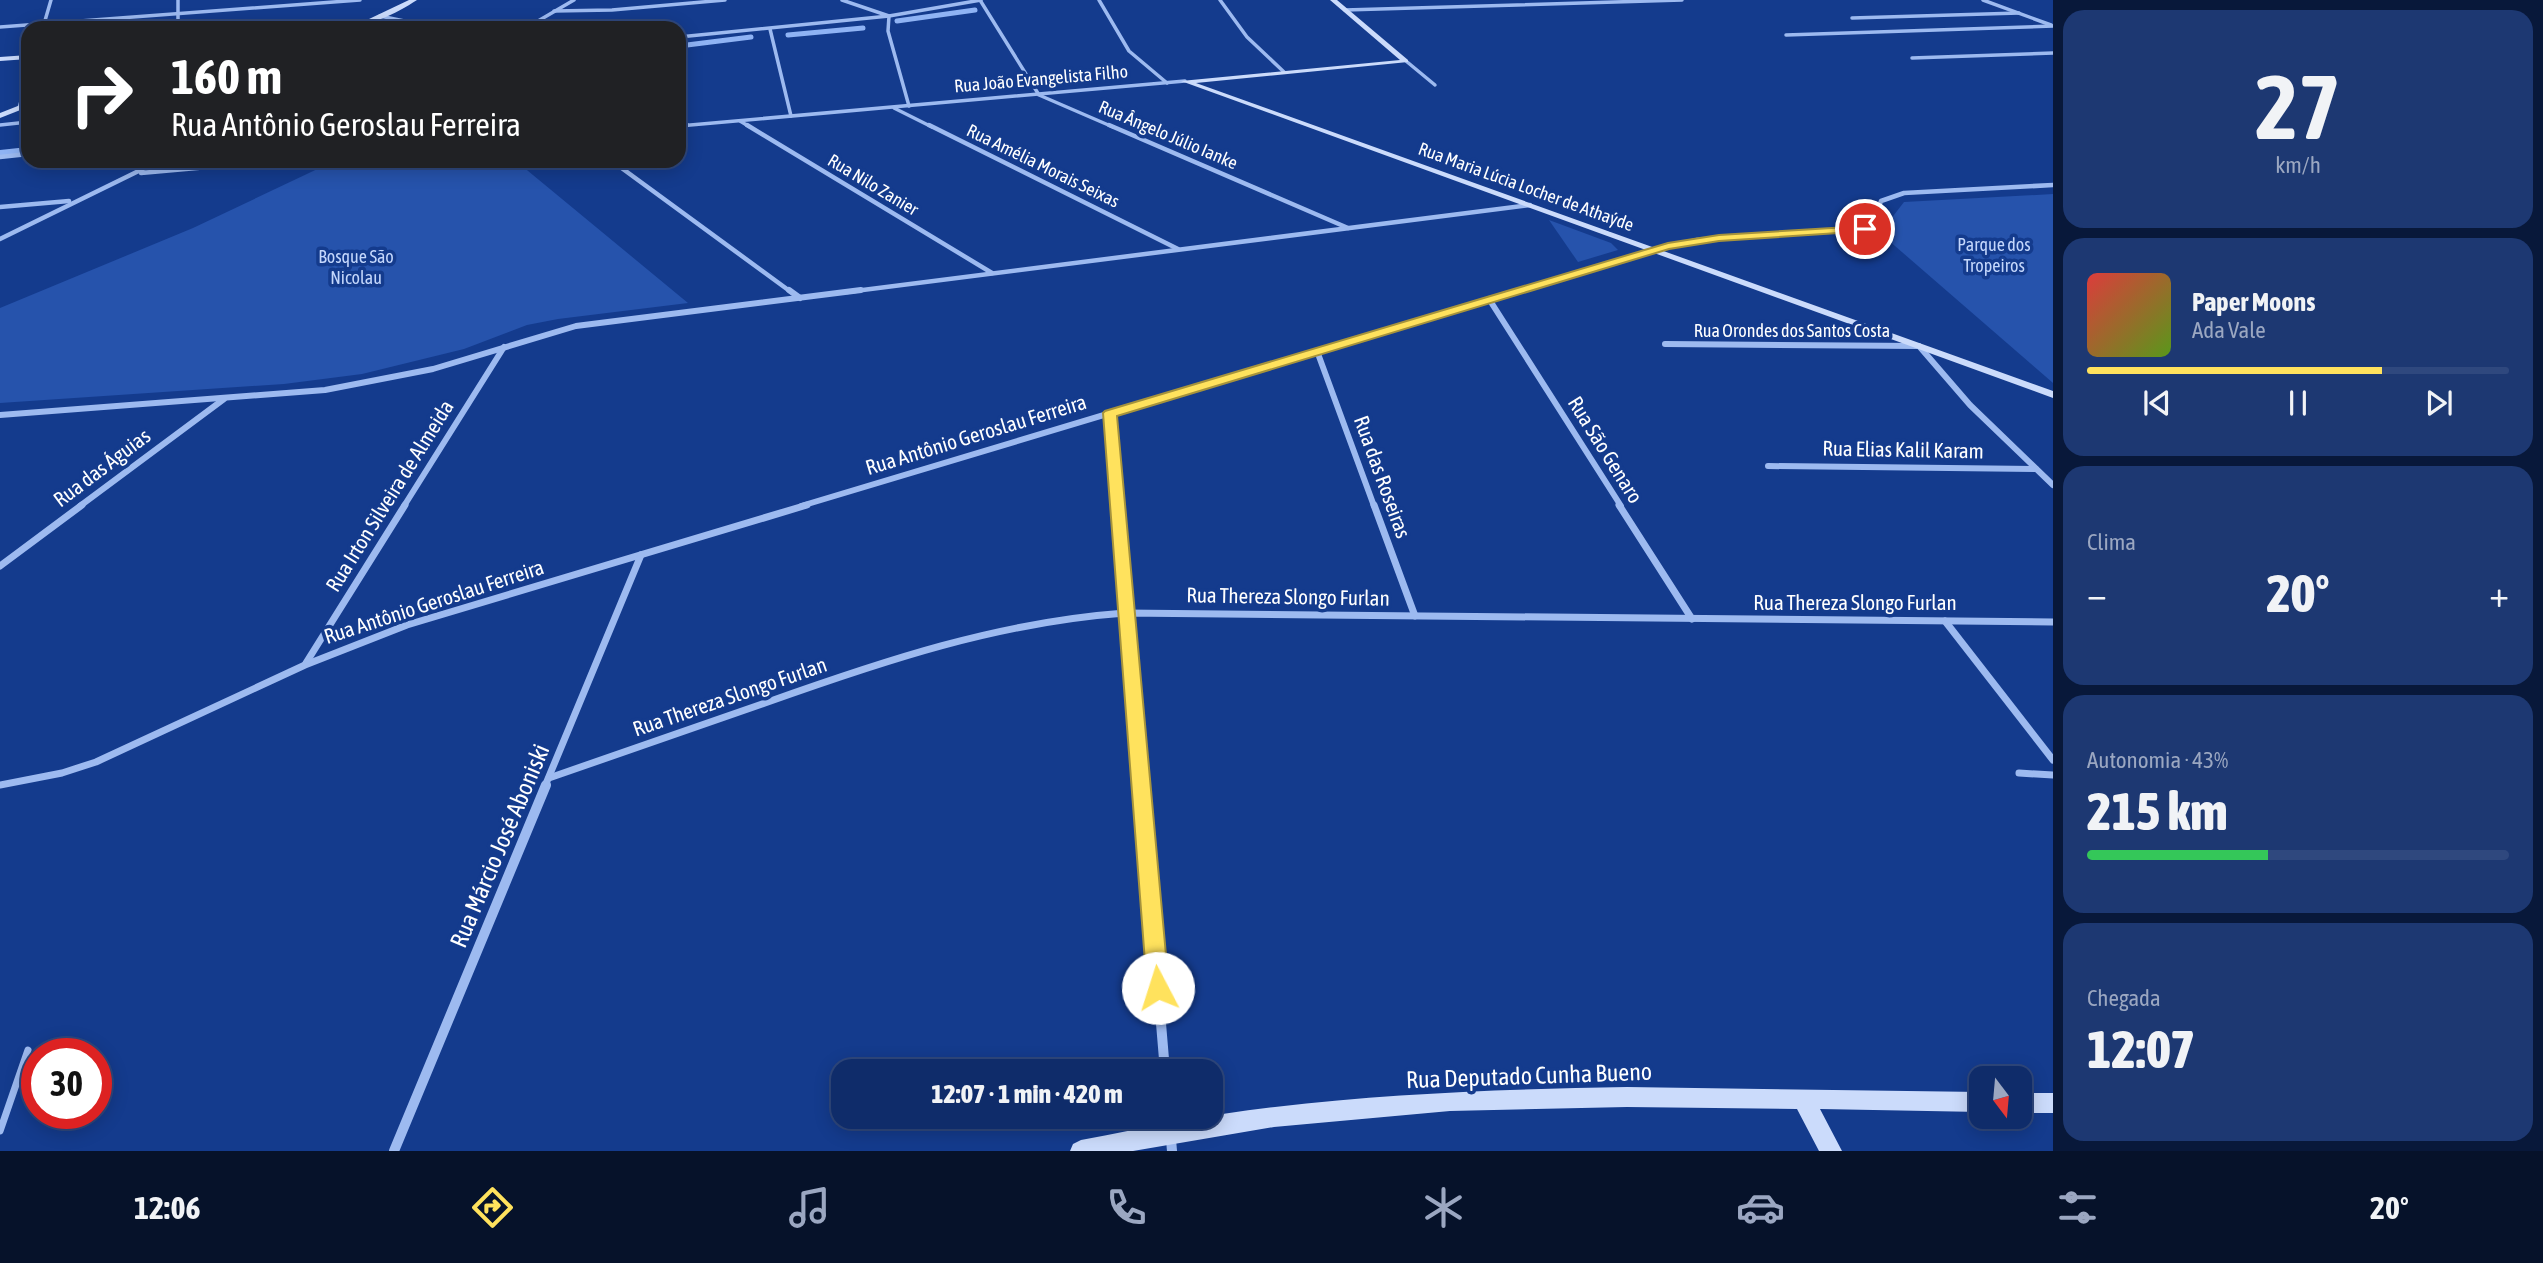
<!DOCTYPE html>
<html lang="pt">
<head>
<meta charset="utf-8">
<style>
	:root { --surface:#0f2c6a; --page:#1d3872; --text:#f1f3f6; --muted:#9ba7c1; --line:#2f487e; --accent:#ffe25d }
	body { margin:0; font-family:"Asap Condensed",sans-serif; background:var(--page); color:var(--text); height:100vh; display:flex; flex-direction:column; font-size:26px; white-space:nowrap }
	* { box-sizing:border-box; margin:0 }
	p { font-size:23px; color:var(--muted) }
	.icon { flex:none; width:38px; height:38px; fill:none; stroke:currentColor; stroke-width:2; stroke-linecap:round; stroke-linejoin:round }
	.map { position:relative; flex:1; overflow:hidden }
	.panel { display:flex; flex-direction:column; gap:10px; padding:10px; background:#08183a; width:490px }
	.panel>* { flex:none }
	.top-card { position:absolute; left:21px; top:21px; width:665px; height:147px; border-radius:21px; box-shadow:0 4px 18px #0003,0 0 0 2px var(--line); background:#202124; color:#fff; overflow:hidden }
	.needle { width:46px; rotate:164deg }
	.controls { position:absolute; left:1969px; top:1066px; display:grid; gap:14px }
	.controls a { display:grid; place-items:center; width:63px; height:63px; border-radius:14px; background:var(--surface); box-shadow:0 4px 18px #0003,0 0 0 2px var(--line); font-size:35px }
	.speed { position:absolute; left:21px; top:1038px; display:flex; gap:14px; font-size:35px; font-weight:700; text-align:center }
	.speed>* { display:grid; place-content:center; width:91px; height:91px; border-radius:50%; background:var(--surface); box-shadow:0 4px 18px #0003,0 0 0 2px var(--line); line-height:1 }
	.speed .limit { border:10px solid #d22; background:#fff; color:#111 }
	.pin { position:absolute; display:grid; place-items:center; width:60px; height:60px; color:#fff; margin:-30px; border:4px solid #fff; border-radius:50%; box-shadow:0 2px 7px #0007 }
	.me { position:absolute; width:77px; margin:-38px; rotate:355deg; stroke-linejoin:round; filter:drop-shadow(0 0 5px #0008) }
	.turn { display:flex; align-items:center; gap:24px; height:147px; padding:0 35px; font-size:32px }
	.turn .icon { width:91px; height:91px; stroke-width:2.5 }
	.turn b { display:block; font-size:49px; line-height:60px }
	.big { font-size:52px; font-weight:800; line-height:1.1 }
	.panel .widget { flex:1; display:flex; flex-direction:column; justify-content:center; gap:10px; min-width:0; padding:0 24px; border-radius:21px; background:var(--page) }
	.panel .dial { align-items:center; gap:0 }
	.dial b { font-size:91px; line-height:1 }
	.song { display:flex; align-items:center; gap:21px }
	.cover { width:84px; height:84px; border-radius:10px; background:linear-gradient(135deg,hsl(0 70% 55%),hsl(90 70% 35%)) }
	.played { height:7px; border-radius:4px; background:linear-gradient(90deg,var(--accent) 70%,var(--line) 70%) }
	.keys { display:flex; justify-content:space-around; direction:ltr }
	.heat { display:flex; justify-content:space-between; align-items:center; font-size:38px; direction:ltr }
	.charge { height:10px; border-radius:5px; background:linear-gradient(90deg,#34c759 43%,var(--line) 0) }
	.trip { position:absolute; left:831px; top:1059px; width:392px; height:70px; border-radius:21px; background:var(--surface); box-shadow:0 4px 18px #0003,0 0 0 2px var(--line); font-weight:800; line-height:70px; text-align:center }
	.tab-bar { display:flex; height:112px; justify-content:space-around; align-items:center; background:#06122a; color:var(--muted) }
	.tab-bar .icon { width:49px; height:49px }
	.tab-bar .on { color:var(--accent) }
	.tab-bar b { font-size:32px; color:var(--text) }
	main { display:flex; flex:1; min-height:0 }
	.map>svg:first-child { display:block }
</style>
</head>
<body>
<main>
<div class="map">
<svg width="2053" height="1151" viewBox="0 0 2053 1151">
	<rect width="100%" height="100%" fill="#143b8d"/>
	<g fill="#2653ac">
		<path d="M 363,161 L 516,161 L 688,303 L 558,319 L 527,325 L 464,349 L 362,374 L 284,384 L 0,403 L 0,308 L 193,228 L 328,164 Z"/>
		<path d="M 2053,194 L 2053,383 L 1880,233 L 1904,202 Z"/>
		<path d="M 1549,220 L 1611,243 L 1618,250 L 1578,262 Z"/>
	</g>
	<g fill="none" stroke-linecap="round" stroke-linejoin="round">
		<g stroke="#8fb3f4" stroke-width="5">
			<path d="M 897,21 L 975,10"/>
			<path d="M 788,35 L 863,28"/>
			<path d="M 679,46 L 751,37"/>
		</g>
		<path stroke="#8fb3f4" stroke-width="6" d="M 0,153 L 28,150"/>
		<path stroke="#9dbaf0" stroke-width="7" d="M 0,1131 L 28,1050"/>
		<g stroke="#9dbaf0" stroke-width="3.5">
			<path d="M 178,0 L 178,28"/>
			<path d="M 842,0 L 889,16 L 888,31 L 909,106"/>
			<path d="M 980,0 L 1039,95 L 1113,127"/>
			<path d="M 1099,0 L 1129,51 L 1167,83"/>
			<path d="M 1220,0 L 1247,37 L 1284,72"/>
			<path d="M 1983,0 L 2051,25"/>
			<path d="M 1345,10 L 1682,0"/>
			<path d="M 554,11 L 612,10 L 725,0"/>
			<path d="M 380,16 L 414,23 L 416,28"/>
			<path d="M 1852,18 L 2019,13"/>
			<path d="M 44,24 L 51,0"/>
			<path d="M 0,27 L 360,0"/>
			<path d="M 526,28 L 574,0"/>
			<path d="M 770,29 L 791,116"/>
			<path d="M 1786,35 L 2053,26"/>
			<path d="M 679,37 L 889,16 L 981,0"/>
			<path d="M 1912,58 L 2053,53"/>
			<path d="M 1406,61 L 1435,85"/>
			<path d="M 19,108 L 28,77"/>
			<path d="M 894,108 L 932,127"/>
			<path d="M 740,121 L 750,127"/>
			<path d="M 0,125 L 28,122"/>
			<path d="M 679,126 L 1185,81"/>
		</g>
		<g stroke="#9dbaf0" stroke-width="4.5">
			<path d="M 747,125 L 992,273"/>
			<path d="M 929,125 L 1178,249"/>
			<path d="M 1109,125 L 1348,228"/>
			<path d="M 679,126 L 687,125"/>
			<path d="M 0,157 L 28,154"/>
			<path d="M 612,161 L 791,292"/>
			<path d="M 141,173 L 276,161"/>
			<path d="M 0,207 L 69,201"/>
			<path d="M 0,239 L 159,161"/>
			<path d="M 847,292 L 1530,205"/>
			<path d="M 1515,292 L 1653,250 L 1697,240 L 1865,229 L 1872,226 L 1881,201 L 1904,193 L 2053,185"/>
		</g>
		<g stroke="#9dbaf0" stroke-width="6">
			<path d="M 789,290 L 800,298"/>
			<path d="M 1489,299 L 1621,506"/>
			<path d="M 1665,344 L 1919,346 L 1970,405 L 2053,485"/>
			<path d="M 1317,351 L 1374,506"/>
			<path d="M 1110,413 L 1118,506"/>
			<path d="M 0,415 L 325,390 L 433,369 L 576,326 L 861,290"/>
			<path d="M 1768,466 L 2036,469"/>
			<path d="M 80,506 L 224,399"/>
			<path d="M 404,506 L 504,347"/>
			<path d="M 801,506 L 1520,290"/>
		</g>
		<g stroke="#9dbaf0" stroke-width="7">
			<path d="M 1118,505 L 1141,786"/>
			<path d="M 1374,505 L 1415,616"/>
			<path d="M 1619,505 L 1692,619"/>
			<path d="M 0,566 L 82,505"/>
			<path d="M 1945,621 L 2053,760"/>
			<path d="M 306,663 L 405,505"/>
			<path d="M 2019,773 L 2053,775"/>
			<path d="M 549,778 C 621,753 693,728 765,703 C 883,661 999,622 1125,613 L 2053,622"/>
			<path d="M 0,785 L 62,773 L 96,762 L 305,665 L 407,625 L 807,505"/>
			<path d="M 545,786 L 641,555"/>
		</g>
		<g stroke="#9dbaf0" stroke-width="10">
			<path d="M 1141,785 L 1165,1071"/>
			<path d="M 1169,1116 L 1172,1151"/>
			<path d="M 394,1151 L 546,785"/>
		</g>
		<g fill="#cbdbfb" fill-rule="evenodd">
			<path d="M 409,0 L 417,0 C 396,14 366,28 340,28 L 369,19 Z"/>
			<path d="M 1330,0 L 1337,0 L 1408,60 L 1408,62 L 1196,83 L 2053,391 L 2053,398 L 1181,81 L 1400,60 Z"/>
			<path d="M 28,55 L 28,59 L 0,61 L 0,57 Z"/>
			<path d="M 28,102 L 28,107 L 0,118 L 0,113 Z"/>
			<path d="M 1627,1087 L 1981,1092 L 1981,1112 L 1820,1109 L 1842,1151 L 1819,1151 L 1797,1109 L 1627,1107 L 1450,1111 L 1274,1127 L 1133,1151 L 1070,1151 L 1073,1144 L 1081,1140 C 1146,1128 1210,1114 1275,1107 C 1392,1093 1509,1089 1627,1087 Z"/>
			<rect x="2020" y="1093" width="33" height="20"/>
		</g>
	</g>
	<path fill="#ffe25d" stroke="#a6933c" stroke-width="2" d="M 1865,226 L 1870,229 L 1868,231 L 1719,241 L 1669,249 L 1117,416 L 1169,988 L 1166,995 L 1158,998 L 1150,995 L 1147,988 L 1103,413 L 1105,411 L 1668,243 L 1719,235 Z"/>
	<g text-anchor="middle" stroke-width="7" stroke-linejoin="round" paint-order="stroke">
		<g font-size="18" fill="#fff" stroke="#143b8d">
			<text transform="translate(1041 79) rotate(-5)" y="6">Rua João Evangelista Filho</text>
			<text transform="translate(1168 135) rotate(23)" y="6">Rua Ângelo Júlio Ianke</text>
			<text transform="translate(1043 166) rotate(26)" y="6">Rua Amélia Morais Seixas</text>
			<text transform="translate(873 185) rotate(31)" y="6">Rua Nilo Zanier</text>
			<text transform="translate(1526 187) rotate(20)" y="6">Rua Maria Lúcia Locher de Athaýde</text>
			<text x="1792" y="337">Rua Orondes dos Santos Costa</text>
		</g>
		<g font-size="18" fill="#c4d7fc" stroke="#143b8d">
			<text x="1994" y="251">Parque dos<tspan x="1994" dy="21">Tropeiros</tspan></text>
			<text x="356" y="263">Bosque São<tspan x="356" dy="21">Nicolau</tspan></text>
		</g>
		<g font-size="21" fill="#fff" stroke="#143b8d">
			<text transform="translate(976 435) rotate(-17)" y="7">Rua Antônio Geroslau Ferreira</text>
			<text transform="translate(1605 450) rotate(58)" y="7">Rua São Genaro</text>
			<text transform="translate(1903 450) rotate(1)" y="7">Rua Elias Kalil Karam</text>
			<text transform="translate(102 468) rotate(-37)" y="7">Rua das Águias</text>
			<text transform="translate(1382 477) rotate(70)" y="7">Rua das Roseiras</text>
			<text transform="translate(390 496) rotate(-58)" y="7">Rua Irton Silveira de Almeida</text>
			<text transform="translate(1288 597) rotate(1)" y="7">Rua Thereza Slongo Furlan</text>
			<text transform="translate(434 602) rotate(-18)" y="7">Rua Antônio Geroslau Ferreira</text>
			<text x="1855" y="610">Rua Thereza Slongo Furlan</text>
			<text transform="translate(730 697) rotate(-19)" y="7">Rua Thereza Slongo Furlan</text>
		</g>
		<g font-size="24" fill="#fff" stroke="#143b8d">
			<text transform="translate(500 846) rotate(-67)" y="8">Rua Márcio José Aboniski</text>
			<text transform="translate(1529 1076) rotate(-2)" y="8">Rua Deputado Cunha Bueno</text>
		</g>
	</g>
</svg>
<div class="controls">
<a><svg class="needle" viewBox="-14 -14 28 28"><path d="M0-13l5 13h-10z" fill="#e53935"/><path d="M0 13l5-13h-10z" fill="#9ba7c1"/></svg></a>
</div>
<div class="speed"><div class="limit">30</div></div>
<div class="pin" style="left:1865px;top:229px;background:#d93025"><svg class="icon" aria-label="arrive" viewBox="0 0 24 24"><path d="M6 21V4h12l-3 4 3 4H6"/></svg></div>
<svg class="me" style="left:1158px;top:988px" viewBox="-20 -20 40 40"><circle r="19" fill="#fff"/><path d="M0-13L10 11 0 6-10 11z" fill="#ffe25d"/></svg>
<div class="trip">12:07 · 1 min · 420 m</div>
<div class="top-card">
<div class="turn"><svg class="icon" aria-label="right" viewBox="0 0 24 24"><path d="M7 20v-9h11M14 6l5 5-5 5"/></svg><div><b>160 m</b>Rua Antônio Geroslau Ferreira</div></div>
</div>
</div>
<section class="panel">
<div class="widget dial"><b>27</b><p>km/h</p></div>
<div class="widget">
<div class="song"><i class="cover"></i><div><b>Paper Moons</b><p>Ada Vale</p></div></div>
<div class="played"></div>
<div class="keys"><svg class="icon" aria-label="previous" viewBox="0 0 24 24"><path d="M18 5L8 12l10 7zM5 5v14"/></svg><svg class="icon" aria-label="pause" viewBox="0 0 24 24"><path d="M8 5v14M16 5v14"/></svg><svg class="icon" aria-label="next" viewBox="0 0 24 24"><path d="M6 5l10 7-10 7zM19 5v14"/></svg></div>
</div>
<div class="widget"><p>Clima</p>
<div class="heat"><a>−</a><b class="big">20°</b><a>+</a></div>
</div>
<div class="widget"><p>Autonomia · 43%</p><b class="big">215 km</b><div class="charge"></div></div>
<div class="widget"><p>Chegada</p><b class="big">12:07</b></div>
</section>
</main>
<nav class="tab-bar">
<b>12:06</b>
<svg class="icon on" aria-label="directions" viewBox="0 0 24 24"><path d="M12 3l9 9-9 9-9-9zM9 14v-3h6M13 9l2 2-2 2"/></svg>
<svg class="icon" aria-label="music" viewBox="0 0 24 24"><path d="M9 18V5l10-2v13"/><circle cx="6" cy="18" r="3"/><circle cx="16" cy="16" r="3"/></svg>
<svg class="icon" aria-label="phone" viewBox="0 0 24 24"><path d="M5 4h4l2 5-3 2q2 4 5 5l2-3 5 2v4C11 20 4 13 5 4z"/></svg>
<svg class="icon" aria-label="climate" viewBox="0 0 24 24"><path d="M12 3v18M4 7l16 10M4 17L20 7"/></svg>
<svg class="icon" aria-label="car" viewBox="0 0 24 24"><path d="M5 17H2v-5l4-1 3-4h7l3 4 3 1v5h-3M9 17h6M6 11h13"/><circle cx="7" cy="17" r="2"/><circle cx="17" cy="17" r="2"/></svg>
<svg class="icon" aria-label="filters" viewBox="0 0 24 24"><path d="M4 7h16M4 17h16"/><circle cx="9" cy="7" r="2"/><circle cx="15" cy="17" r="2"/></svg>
<b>20°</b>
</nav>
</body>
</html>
